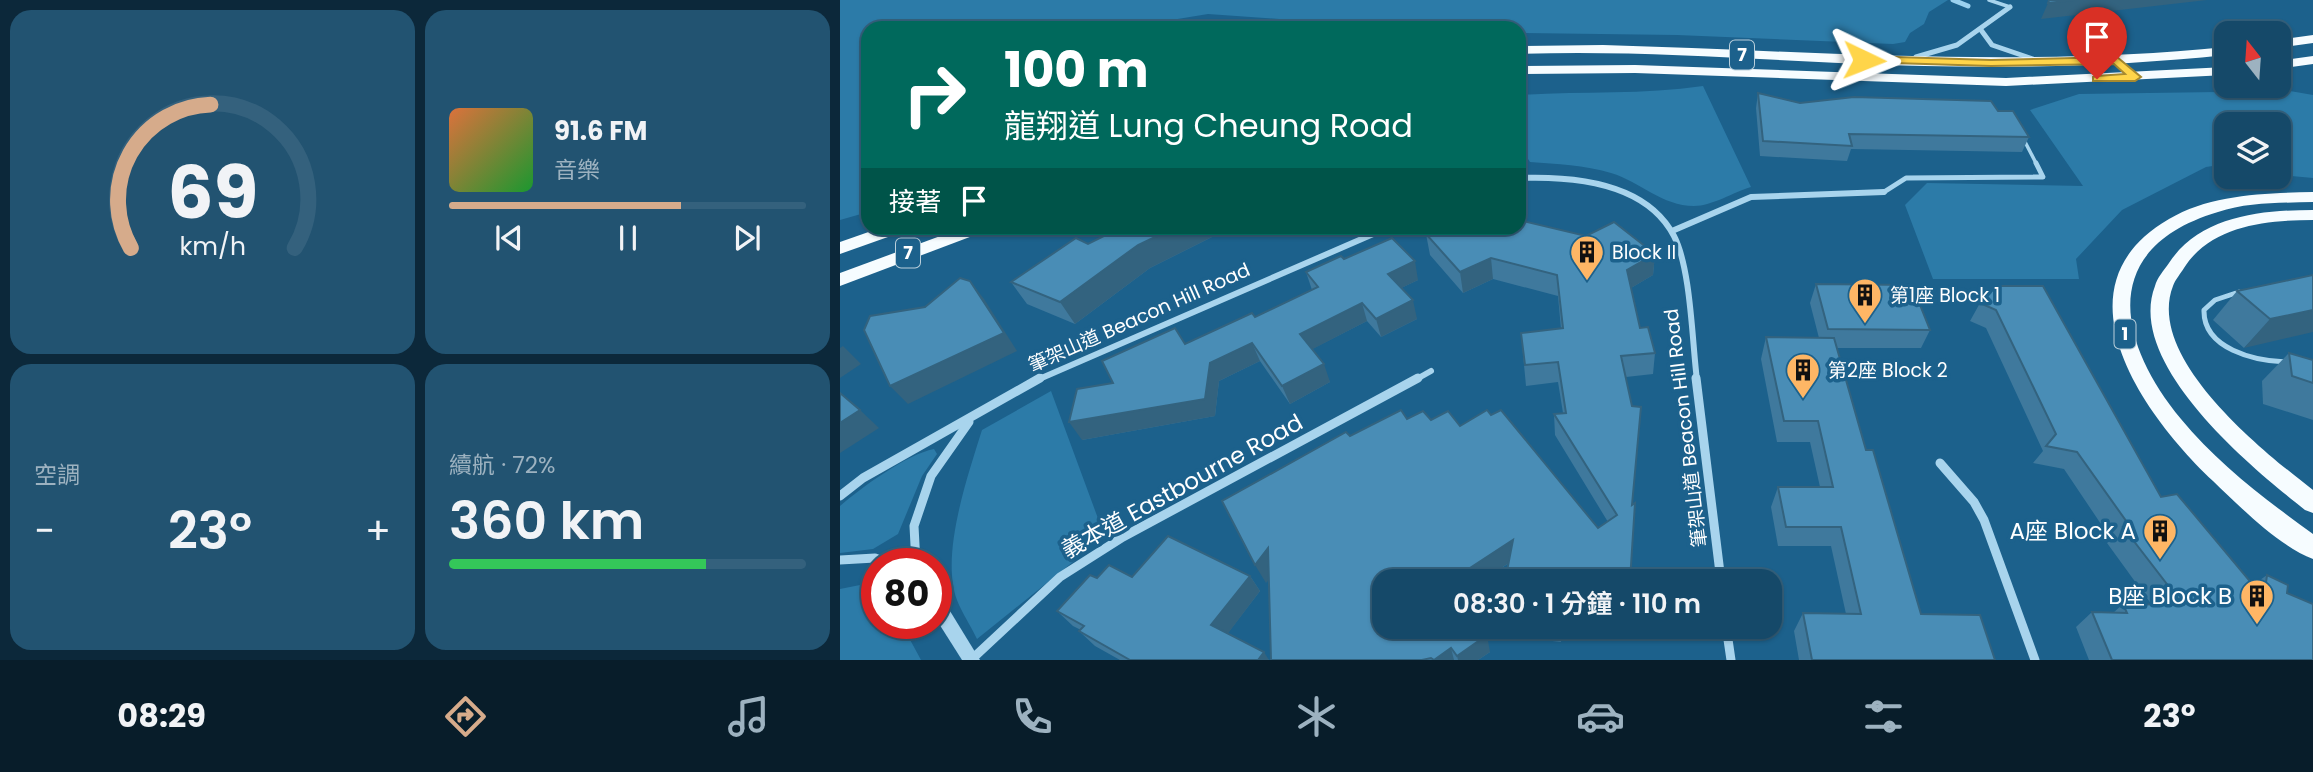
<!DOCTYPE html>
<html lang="zh-TW">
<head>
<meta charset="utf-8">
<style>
	:root { --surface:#154969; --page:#225371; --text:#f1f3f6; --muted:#9db2c0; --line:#34617d; --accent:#d6ab8b }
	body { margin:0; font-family:Poppins,"Noto Sans TC",sans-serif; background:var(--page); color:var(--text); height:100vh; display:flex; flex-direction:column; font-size:26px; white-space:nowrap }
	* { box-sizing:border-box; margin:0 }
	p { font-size:23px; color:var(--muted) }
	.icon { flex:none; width:38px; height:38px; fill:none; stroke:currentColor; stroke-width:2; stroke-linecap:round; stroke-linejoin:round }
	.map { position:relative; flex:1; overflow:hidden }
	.side { display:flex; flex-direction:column; gap:10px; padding:10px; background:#0c283a; width:840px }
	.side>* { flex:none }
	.hud { position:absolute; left:21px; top:21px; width:665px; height:214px; border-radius:21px; box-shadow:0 2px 5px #0004,0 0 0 2px var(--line); background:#00695c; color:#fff; overflow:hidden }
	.needle { width:46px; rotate:343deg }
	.controls { position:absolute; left:1374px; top:21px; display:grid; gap:14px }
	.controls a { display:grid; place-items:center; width:77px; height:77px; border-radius:14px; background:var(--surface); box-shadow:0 2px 5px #0004,0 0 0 2px var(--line); font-size:35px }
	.speed { position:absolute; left:21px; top:548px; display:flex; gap:14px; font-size:35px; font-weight:700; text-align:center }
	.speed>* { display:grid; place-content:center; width:91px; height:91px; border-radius:50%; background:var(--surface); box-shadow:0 2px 5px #0004,0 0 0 2px var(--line); line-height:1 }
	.speed .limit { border:10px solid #d22; background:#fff; color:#111 }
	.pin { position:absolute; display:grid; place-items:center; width:60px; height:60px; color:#fff; margin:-72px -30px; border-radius:50% 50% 50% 0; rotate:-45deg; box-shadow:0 0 7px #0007 }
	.pin .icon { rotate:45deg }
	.me { position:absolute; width:77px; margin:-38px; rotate:92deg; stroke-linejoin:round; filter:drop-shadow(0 0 5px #0008) }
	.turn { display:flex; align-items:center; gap:24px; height:147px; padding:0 28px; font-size:32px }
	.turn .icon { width:91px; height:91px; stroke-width:2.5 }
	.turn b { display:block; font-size:49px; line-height:60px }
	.then { display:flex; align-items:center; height:66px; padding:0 28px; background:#0003; gap:14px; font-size:26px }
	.big { font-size:52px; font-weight:600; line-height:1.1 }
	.side .tile { flex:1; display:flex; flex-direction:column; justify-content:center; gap:10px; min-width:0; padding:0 24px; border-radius:21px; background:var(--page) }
	.side .dial { align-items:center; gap:0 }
	.dial svg { height:182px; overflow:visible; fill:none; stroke:var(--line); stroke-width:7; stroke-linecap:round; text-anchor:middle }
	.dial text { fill:var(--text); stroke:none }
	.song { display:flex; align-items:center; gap:21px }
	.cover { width:84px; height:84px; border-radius:10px; background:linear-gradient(135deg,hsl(20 70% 55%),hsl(130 70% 35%)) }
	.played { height:7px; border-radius:4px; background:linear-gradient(90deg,var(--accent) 65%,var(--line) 65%) }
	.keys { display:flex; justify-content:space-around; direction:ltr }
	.heat { display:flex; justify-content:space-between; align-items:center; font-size:38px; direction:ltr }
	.charge { height:10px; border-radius:5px; background:linear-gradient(90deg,#34c759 72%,var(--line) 0) }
	.side .tiles { flex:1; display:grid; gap:10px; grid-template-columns:repeat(2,1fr) }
	.trip { position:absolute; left:532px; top:569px; width:410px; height:70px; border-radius:21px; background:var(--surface); box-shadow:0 2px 5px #0004,0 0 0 2px var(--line); font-weight:600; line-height:70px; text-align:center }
	.tabs { display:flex; height:112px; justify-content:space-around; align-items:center; background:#081d2a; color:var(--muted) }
	.tabs .icon { width:49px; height:49px }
	.tabs .selected { color:var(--accent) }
	.tabs b { font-size:32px; color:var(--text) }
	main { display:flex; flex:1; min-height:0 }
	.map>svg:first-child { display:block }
</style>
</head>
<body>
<main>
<section class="side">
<div class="tiles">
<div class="tile dial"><svg viewBox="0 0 100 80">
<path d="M14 69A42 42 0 1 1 86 69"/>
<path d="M14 69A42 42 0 0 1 49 6" stroke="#d6ab8b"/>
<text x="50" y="56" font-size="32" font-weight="700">69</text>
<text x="50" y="72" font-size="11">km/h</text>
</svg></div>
<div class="tile">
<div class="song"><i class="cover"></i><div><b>91.6 FM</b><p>音樂</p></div></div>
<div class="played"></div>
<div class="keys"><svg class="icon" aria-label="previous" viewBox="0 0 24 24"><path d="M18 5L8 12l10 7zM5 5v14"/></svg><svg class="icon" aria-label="pause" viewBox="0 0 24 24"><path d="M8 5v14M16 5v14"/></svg><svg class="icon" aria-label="next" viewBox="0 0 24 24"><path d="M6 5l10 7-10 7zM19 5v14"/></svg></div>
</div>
<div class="tile"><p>空調</p>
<div class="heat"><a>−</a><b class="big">23°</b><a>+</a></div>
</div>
<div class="tile"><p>續航 · 72%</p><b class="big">360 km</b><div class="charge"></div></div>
</div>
</section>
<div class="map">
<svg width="1473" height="660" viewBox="0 0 1473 660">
	<rect width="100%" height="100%" fill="#1c618c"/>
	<g fill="#2c7ba8">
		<path d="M 0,0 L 1108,0 L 1089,12 L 1084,24 L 1070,33 L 1065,42 L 1053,44 L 837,35 L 679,33 L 679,28 L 489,28 L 439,19 L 368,14 L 307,24 L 300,28 L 28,28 L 28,212 L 0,220 Z"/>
		<path d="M 863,86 L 911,187 C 894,192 872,206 854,206 C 822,206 801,182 771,173 C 744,165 717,164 690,162 L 679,145 L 679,95 C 741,91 802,95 863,86 Z"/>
		<path d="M 1450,91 L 1473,95 L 1473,178 L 1441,175 L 1439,172 L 1438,124 L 1386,124 L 1386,164 L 1366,167 L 1282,210 L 1236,259 L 1239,279 L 1093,279 L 1065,205 L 1087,183 L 1243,186 L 1190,110 L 1239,94 Z"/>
		<path d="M 211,391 L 263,532 L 249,549 L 137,639 C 131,626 122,613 117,600 C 100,555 128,475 142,430 Z"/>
		<path d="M 94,449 L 97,454 L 82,476 L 58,534 L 33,549 L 0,553 L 0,506 C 21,488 67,454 94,449 Z"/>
		<path d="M 30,583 L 37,590 L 37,623 L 61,623 L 81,660 L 0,660 L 0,589 Z"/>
	</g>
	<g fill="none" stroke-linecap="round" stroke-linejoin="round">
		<path stroke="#9bd1ef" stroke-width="5" d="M 1113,0 L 1128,6"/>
		<g stroke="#a8d4ed" stroke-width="3.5">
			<path d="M 1149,0 L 1170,7"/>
			<path d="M 1277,61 L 1293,75"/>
			<path d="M 1183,138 L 1197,165"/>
		</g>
		<g stroke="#a8d4ed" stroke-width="5">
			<path d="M 1044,192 L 1066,178 L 1203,177 L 1196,163"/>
			<path d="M 1399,292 L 1375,300 L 1364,310 C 1363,349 1415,361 1446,362"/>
		</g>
		<g stroke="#a8d4ed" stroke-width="5">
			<path d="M 1141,30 L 1152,45 L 1193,59"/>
			<path d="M 1076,57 L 1117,45 L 1170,7"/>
		</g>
		<g stroke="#a8d4ed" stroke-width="6">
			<path d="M 679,178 C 732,176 806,182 834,236 C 851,269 852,341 857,380"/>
			<path d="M 832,231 L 911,197 L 1044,192"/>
			<path d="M 197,380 L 547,228"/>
			<path d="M 575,380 L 591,371"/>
		</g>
		<g stroke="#a8d4ed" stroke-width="9">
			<path d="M 856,378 L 881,581"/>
			<path d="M 1100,463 L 1134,502 L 1144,520 L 1195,660"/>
			<path d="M 0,496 L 23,478 L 200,378"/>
			<path d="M 0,560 L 35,558 L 51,564"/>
			<path d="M 76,564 L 74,526 L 91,476 L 129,422"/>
			<path d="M 886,626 L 891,660"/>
			<path d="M 132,659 L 220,577 L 283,537 L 578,378"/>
		</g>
		<path fill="#a8d4ed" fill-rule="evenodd" d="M 96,596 L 102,598 L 140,660 L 122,660 L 96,619 Z"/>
		<g fill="#f6fcff" fill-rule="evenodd">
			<path d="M 1473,35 L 1473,43 L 1438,48 L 1438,40 Z"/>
			<path d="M 763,45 C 971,51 1178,68 1386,47 L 1386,55 C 1264,68 1142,69 1019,64 C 906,59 792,50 679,54 L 679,46 Z"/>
			<path d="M 1473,56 L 1473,64 L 1438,69 L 1438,61 Z"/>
			<path d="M 795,65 L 1166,78 L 1386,67 L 1386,75 L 1166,86 L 795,73 L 679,74 L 679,66 Z"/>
			<path d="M 1473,192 L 1473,202 C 1441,203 1408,202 1378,212 C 1260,247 1275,339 1341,419 C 1378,464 1426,500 1473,534 L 1473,559 C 1440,547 1399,506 1373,481 C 1304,416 1211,287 1329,219 C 1371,194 1426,193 1473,192 Z"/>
			<path d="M 1473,210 L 1473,220 C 1427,220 1371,225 1344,268 C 1341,273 1335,280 1333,286 C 1305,358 1424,452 1473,490 L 1473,513 L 1465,510 C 1412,468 1285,364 1315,286 C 1317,278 1324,270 1329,263 C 1360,216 1421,210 1473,210 Z"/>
			<path d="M 40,228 L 64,228 L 62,232 L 0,254 L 0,242 Z"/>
			<path d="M 122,228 L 145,228 L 143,232 L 0,286 L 0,273 Z"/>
		</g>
	</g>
	<g fill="#3f799d">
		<path d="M 918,93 L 960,103 L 1158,111 L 1189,137 L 1182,152 L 1011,149 L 1007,161 L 920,156 L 916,108 Z"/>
		<path d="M 280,228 L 397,228 L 380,233 L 310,268 L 235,324 L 187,304 L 171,282 Z"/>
		<path d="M 586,234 L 815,254 L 813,275 L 791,288 L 800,328 L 815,353 L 813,374 L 786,377 L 792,505 L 790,581 L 669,563 L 642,581 L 544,581 L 650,652 L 638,660 L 431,660 L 429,579 L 426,583 L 510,436 L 567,419 L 591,420 L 620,426 L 758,528 L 768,522 L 715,435 L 714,414 L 723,413 L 718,382 L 686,386 L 681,333 L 721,329 L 718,296 L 653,279 L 623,293 L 590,255 Z"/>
		<path d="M 504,259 L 578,280 L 561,288 L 577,319 L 541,337 L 527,321 L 472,349 L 490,382 L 450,404 L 420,361 L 379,381 L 375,416 L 242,440 L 273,383 L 345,344 L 415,317 L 472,290 L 466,272 Z"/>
		<path d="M 1473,275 L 1404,348 L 1373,320 L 1397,291 Z"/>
		<path d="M 976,284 L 1090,330 L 1081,348 L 997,348 L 1026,450 L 1081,614 L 1155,660 L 959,660 L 954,631 L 963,613 L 1006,614 L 991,546 L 938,546 L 931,507 L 938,487 L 980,487 L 970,442 L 937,442 L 921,359 L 926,337 L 979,338 L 970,303 Z"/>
		<path d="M 1153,286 L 1321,497 L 1413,585 L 1427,575 L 1447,593 L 1473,660 L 1249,660 L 1236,627 L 1252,612 L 1273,613 L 1283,604 L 1312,605 L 1267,543 L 1271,539 L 1224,469 L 1193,463 L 1203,451 L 1146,328 L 1130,321 L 1140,303 Z"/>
		<path d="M 1449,353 L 1473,360 L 1473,420 L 1423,404 L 1422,381 Z"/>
		<path d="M 410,576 L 420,591 L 387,634 L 429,660 L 280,660 L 255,646 L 239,631 L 241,630 L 233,626 L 217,611 L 257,578 Z"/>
		<path d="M 660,626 L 766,626 L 765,630 L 747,628 L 746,636 L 722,633 L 721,642 L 661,635 Z"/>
	</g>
	<g fill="#33637f">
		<path d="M 1234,0 L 1367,0 L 1201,19 L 1208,3 Z"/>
		<path d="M 334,228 L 397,228 L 380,233 L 310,268 L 235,324 L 220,302 L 298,245 Z"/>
		<path d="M 815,254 L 813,275 L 786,291 L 787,270 Z"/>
		<path d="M 651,258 L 653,279 L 623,293 L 620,272 Z"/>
		<path d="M 575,261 L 578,280 L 553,292 L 548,274 Z"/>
		<path d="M 130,281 L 144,299 L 177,351 L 68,404 L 50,386 Z"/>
		<path d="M 573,300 L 577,319 L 541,337 L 536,319 Z"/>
		<path d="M 522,303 L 527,321 L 467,352 L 460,334 Z"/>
		<path d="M 1473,310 L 1473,332 L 1404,348 L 1430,319 Z"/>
		<path d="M 412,343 L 420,361 L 379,381 L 375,416 L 242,440 L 229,422 Z"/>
		<path d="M 3,346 L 21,364 L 0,378 L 0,348 Z"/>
		<path d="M 484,364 L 490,382 L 450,404 L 442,386 Z"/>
		<path d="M 20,410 L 39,428 L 0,453 L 0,423 Z"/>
		<path d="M 673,540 L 675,559 L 641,581 L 610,581 Z"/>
		<path d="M 428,548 L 439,566 L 426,583 L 415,565 Z"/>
		<path d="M 410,576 L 420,591 L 383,640 L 371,625 Z"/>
		<path d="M 720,626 L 722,626 L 721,642 Z"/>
		<path d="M 647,635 L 650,652 L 638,660 L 618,660 L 617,656 Z"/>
		<path d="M 611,648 L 614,660 L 594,660 Z"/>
		<path d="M 424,652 L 429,660 L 418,660 Z"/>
	</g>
	<g fill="#498db6" stroke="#33637f" stroke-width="2">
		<path d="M 1209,0 L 1234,0 L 1208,3 Z"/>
		<path d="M 918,93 L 960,103 L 1014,97 L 1151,101 L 1158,111 L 1173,111 L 1189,137 L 1009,134 L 1012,146 L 923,141 Z"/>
		<path d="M 679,220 L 746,236 L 774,222 L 815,254 L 787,270 L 800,328 L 808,327 L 815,353 L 781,356 L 792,406 L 801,407 L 792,505 L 795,503 L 790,581 L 665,581 L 673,540 L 610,581 L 544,581 L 544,626 L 641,626 L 647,635 L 617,656 L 611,648 L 594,660 L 591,658 L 582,660 L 431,660 L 428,548 L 415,565 L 382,501 L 506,432 L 510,436 L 561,410 L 567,419 L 583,411 L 591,420 L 608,411 L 620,426 L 647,410 L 651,415 L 661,410 L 758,528 L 777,515 L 714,414 L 726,413 L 718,362 L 685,365 L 681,333 L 723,328 L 717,275 L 651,258 L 620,272 L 586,234 L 603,228 L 679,228 Z"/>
		<path d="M 280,228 L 334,228 L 298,245 L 220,302 L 171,282 L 236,238 L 248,244 Z"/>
		<path d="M 552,238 L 575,261 L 548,274 L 573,300 L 536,319 L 522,303 L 460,334 L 484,364 L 442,386 L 412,343 L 370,363 L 365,399 L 229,422 L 237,389 L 273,383 L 262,361 L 335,328 L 345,344 L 412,313 L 415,317 L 478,287 L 466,272 L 501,256 L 504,259 Z"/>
		<path d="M 1473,275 L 1473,310 L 1430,319 L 1397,291 Z"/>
		<path d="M 120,278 L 130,281 L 164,333 L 50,386 L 24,330 L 30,316 L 85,307 Z"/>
		<path d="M 976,284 L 1072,285 L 1090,330 L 988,329 Z"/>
		<path d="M 1153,286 L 1203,286 L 1321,497 L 1337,494 L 1424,598 L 1427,575 L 1448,585 L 1447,593 L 1473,604 L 1473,660 L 1272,660 L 1252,612 L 1287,613 L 1283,604 L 1343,605 L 1283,527 L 1289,525 L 1237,452 L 1206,446 L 1216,434 L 1156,310 L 1140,303 Z"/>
		<path d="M 926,337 L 994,338 L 1026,450 L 1033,450 L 1081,614 L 1140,615 L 1155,660 L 972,660 L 963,613 L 1021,614 L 1001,527 L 946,527 L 938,487 L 993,487 L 978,421 L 944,421 Z"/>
		<path d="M 1449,353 L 1473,360 L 1473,383 L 1452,376 Z"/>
		<path d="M 0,393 L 20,410 L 0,423 Z"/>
		<path d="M 328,536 L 410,576 L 371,625 L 424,652 L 418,660 L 290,660 L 239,631 L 244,626 L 217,611 L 250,575 L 257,578 L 269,565 L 292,577 Z"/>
	</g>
	<path fill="#ffd54a" stroke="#a68a30" stroke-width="2" d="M 1024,56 L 1151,60 L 1277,57 L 1301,77 L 1295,81 L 1253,81 L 1253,77 L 1257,76 L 1285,74 L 1274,64 L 1151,66 L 1020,62 L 1019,60 Z"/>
	<defs>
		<g id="building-pin" transform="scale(1.75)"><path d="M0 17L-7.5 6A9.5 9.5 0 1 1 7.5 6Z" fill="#feb665" stroke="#1c618c"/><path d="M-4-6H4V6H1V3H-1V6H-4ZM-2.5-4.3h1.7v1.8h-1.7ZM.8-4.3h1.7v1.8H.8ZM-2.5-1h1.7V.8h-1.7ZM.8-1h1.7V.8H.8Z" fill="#111"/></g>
	</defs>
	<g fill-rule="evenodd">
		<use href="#building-pin" x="747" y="252"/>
		<use href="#building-pin" x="1025" y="295"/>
		<use href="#building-pin" x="963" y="370"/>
		<use href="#building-pin" x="1320" y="531"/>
		<use href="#building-pin" x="1417" y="596"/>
	</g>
	<g text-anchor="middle" stroke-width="7" stroke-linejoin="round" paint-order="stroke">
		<g fill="#1c618c" stroke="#bbd0dc" stroke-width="2">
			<rect x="890" y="40.5" width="24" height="29" rx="5"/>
			<rect x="56" y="238.5" width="24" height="29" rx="5"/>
			<rect x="1274.5" y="319.5" width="21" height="29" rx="5"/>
		</g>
		<g font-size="18" font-weight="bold" fill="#fff">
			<text x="902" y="61">7</text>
			<text x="68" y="259">7</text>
			<text x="1285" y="340">1</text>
		</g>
		<g font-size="19" fill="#fff" stroke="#1c618c" text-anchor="start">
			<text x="772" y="259">Block II</text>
			<text x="1050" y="302">第1座 Block 1</text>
			<text x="988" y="377">第2座 Block 2</text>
		</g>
		<g font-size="19" fill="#fff" stroke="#1c618c">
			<text transform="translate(299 317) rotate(-24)" y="7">筆架山道 Beacon Hill Road</text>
			<text transform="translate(845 428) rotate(-97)" y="7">筆架山道 Beacon Hill Road</text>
		</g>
		<g font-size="23" fill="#fff" stroke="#1c618c">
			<text transform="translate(342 486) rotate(-29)" y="8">義本道 Eastbourne Road</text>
		</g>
		<g font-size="23" fill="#fff" stroke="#1c618c" text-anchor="end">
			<text x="1296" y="539">A座 Block A</text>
			<text x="1392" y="604">B座 Block B</text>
		</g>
	</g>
</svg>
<div class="controls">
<a><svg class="needle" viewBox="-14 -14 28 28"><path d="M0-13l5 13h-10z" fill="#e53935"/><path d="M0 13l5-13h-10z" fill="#9db2c0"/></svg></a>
<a><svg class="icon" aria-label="layers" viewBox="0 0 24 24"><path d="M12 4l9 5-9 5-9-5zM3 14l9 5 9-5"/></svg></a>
</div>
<div class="speed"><div class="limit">80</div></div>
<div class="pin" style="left:1257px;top:79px;background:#d93025"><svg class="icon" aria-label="arrive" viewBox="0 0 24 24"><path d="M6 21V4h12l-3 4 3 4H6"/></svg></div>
<svg class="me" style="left:1024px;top:60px" viewBox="-20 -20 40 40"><path d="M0-17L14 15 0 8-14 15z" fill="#ffd54a" stroke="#fff" stroke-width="4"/></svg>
<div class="trip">08:30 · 1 分鐘 · 110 m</div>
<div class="hud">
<div class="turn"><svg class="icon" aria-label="right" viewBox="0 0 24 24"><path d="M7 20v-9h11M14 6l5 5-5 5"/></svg><div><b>100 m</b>龍翔道 Lung Cheung Road</div></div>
<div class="then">接著<svg class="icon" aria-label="arrive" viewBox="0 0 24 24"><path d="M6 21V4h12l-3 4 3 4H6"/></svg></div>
</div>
</div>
</main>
<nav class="tabs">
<b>08:29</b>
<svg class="icon selected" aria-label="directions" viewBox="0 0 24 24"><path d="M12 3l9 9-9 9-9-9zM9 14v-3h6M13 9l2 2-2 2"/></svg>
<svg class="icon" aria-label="music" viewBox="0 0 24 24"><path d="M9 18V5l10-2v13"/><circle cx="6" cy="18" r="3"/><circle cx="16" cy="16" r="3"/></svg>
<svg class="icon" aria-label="phone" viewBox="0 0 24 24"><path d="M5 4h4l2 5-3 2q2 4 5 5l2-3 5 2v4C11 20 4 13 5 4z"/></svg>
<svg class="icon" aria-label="climate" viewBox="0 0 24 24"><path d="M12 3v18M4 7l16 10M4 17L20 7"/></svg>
<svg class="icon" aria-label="car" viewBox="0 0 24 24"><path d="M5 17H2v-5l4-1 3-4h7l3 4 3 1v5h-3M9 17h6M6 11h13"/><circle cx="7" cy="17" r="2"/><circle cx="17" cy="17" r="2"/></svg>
<svg class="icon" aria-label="filters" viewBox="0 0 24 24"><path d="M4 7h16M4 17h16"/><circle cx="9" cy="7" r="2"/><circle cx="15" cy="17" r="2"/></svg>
<b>23°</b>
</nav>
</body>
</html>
